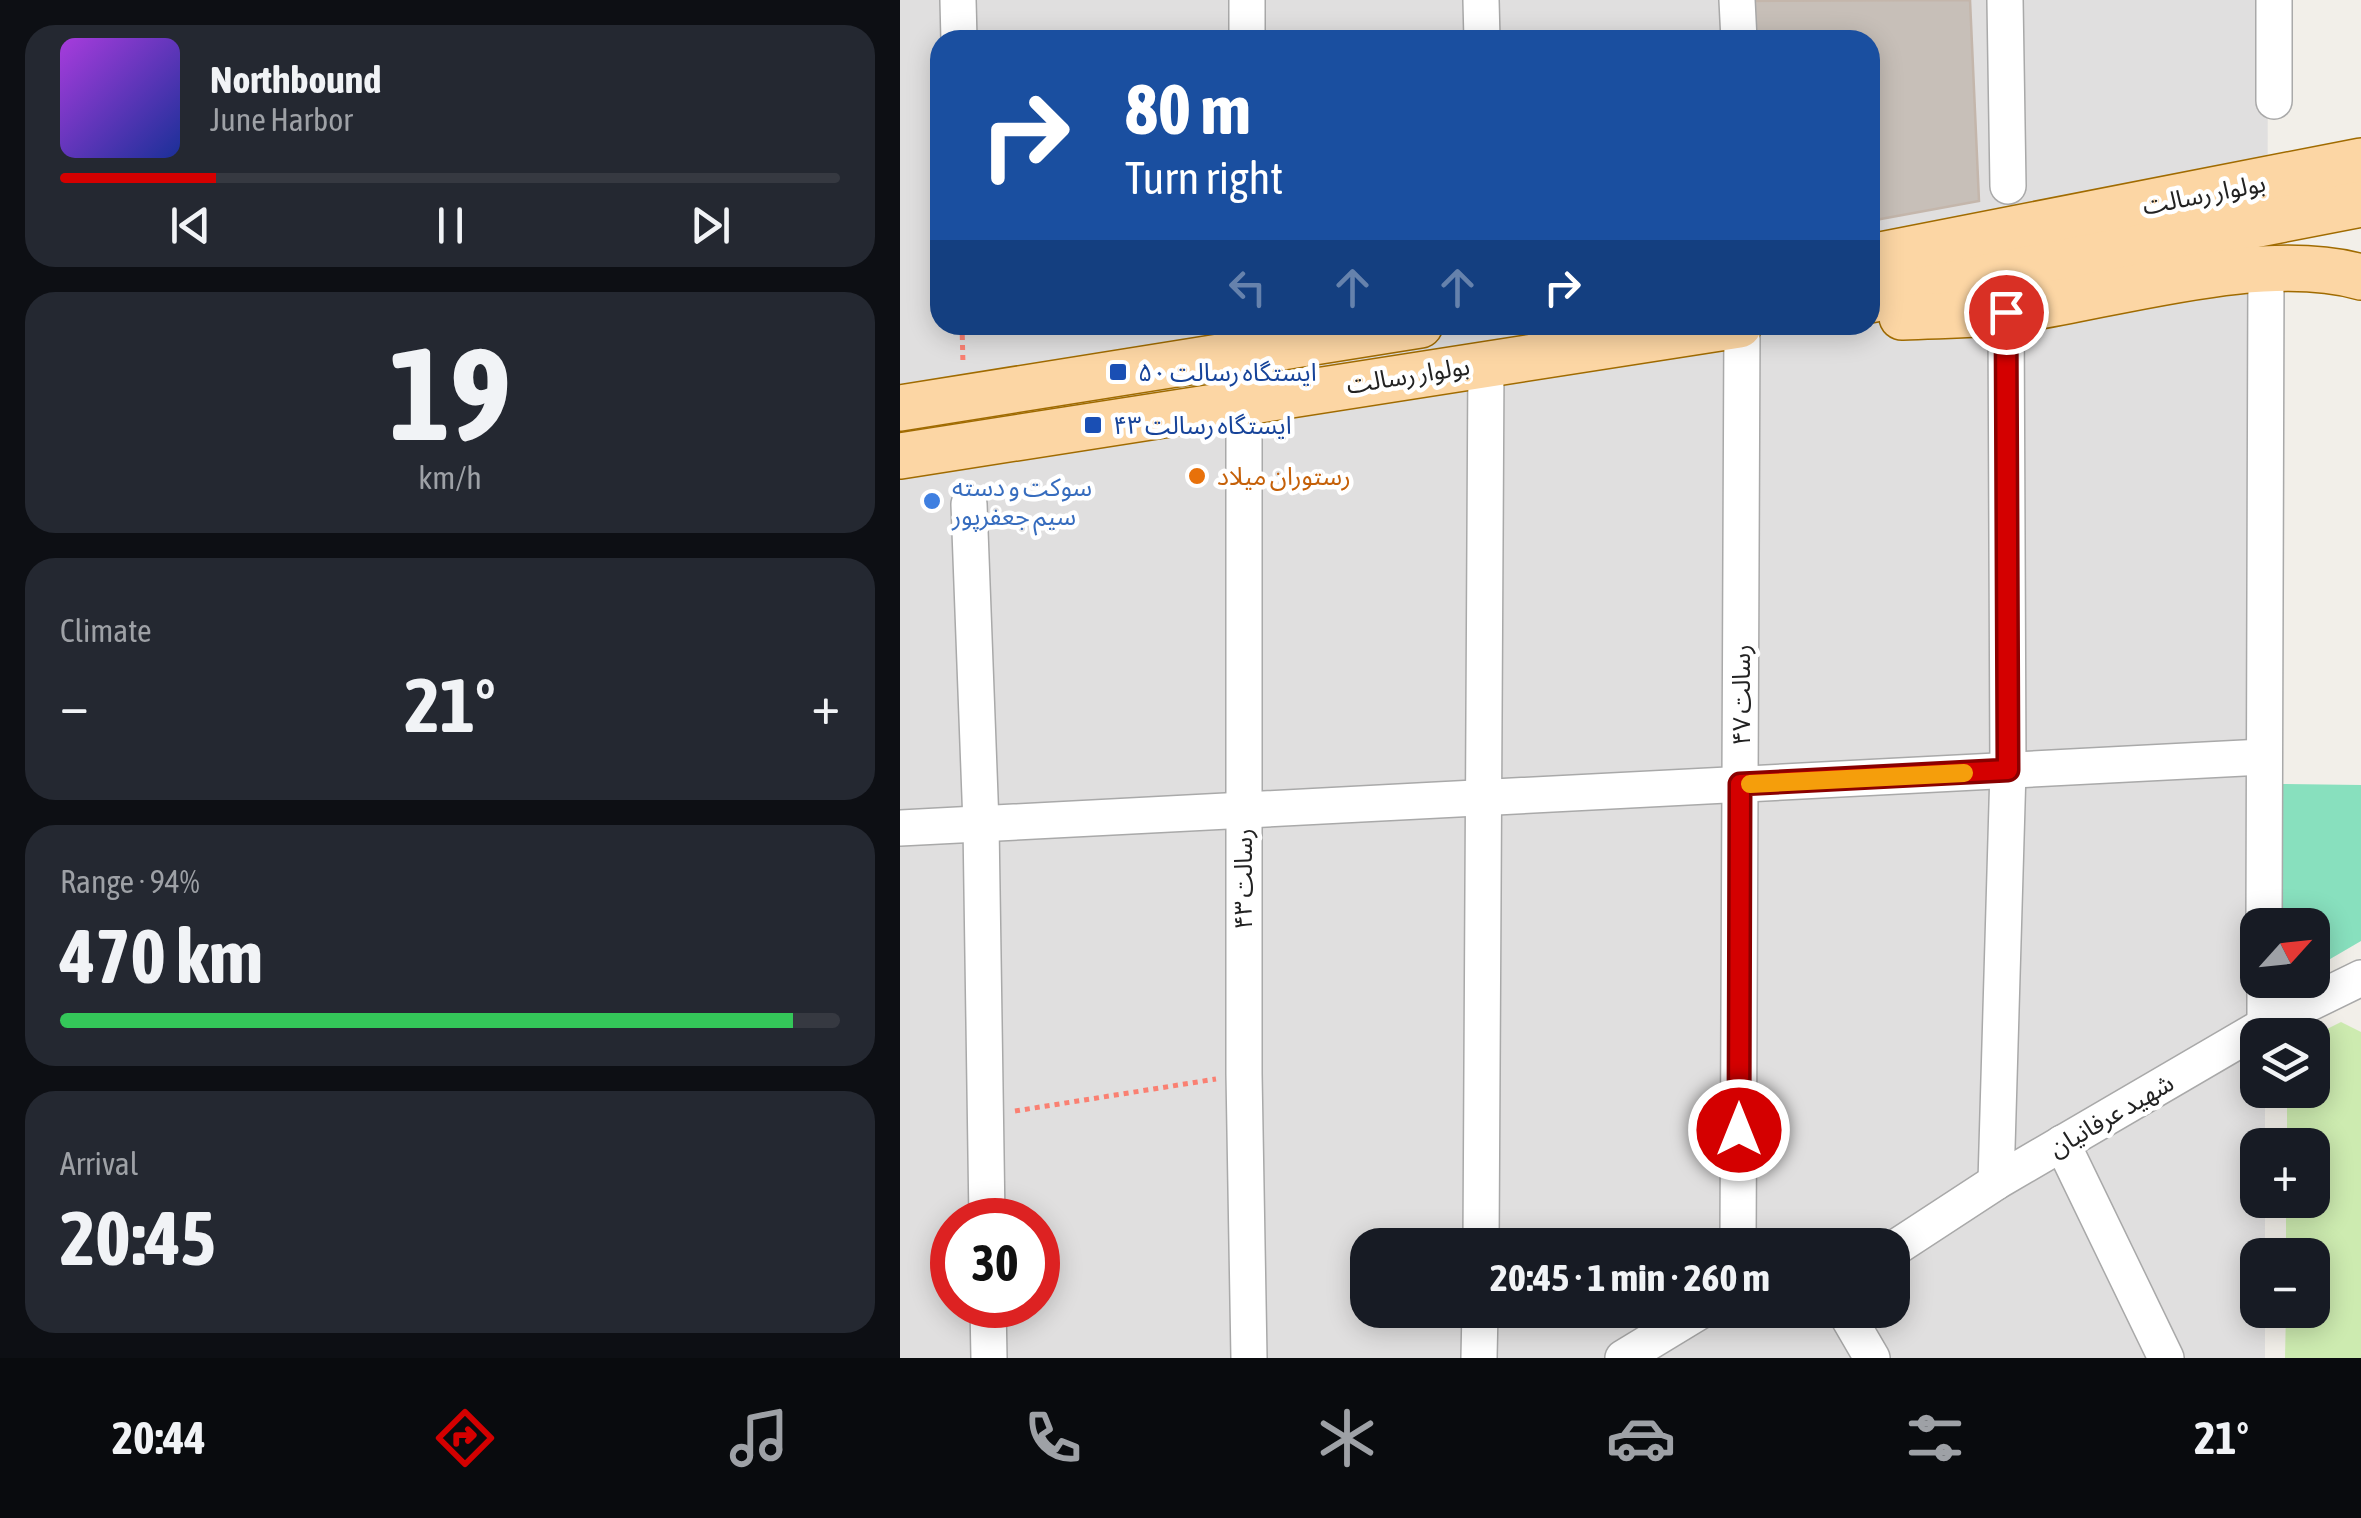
<!DOCTYPE html>
<html lang="en">
<head>
<meta charset="utf-8">
<style>
	:root { --surface:#171b24; --page:#242831; --text:#f1f3f6; --muted:#9ea1a6; --line:#363941; --accent:#d40000 }
	body { margin:0; font-family:"Asap Condensed","Noto Sans Arabic",sans-serif; background:var(--page); color:var(--text); height:100vh; display:flex; flex-direction:column; font-size:38px; white-space:nowrap }
	* { box-sizing:border-box; margin:0 }
	p { font-size:32px; color:var(--muted) }
	.icon { flex:none; width:55px; height:55px; fill:none; stroke:currentColor; stroke-width:2; stroke-linecap:round; stroke-linejoin:round }
	.map { position:relative; flex:1; overflow:hidden }
	.side { display:flex; flex-direction:column; gap:25px; padding:25px; background:#0d0f14; width:900px }
	.side>* { flex:none }
	.banner { position:absolute; left:30px; top:30px; width:950px; height:305px; border-radius:30px; box-shadow:0 5px 25px #0003; background:#1a4fa0; color:#fff; overflow:hidden }
	.needle { width:65px; rotate:63deg }
	.tools { position:absolute; left:1340px; top:908px; display:grid; gap:20px }
	.tools a { display:grid; place-items:center; width:90px; height:90px; border-radius:20px; background:var(--surface); box-shadow:0 5px 25px #0003; font-size:50px }
	.speed { position:absolute; left:30px; top:1198px; display:flex; gap:20px; font-size:50px; font-weight:700; text-align:center }
	.speed>* { display:grid; place-content:center; width:130px; height:130px; border-radius:50%; background:var(--surface); box-shadow:0 5px 25px #0003; line-height:1 }
	.speed .limit { border:15px solid #d22; background:#fff; color:#111 }
	.pin { position:absolute; display:grid; place-items:center; width:85px; height:85px; color:#fff; margin:-42px; border:5px solid #fff; border-radius:50%; box-shadow:0 2px 10px #0007 }
	.me { position:absolute; width:110px; margin:-55px; rotate:0deg; stroke-linejoin:round; filter:drop-shadow(0 0 8px #0008) }
	.turn { display:flex; align-items:center; gap:35px; height:210px; padding:0 30px; font-size:45px }
	.turn .icon { width:130px; height:130px; stroke-width:2.5 }
	.turn b { display:block; font-size:70px; line-height:85px }
	.lanes { display:flex; align-items:center; height:95px; padding:0 30px; background:#0003; justify-content:center; gap:50px; direction:ltr }
	.lanes .off { opacity:.35 }
	.big { font-size:75px; font-weight:700; line-height:1.1 }
	.side .tile { flex:1; display:flex; flex-direction:column; justify-content:center; gap:15px; min-width:0; padding:0 35px; border-radius:30px; background:var(--page) }
	.side .dial { align-items:center; gap:0 }
	.dial b { font-size:130px; line-height:1 }
	.song { display:flex; align-items:center; gap:30px }
	.cover { width:120px; height:120px; border-radius:15px; background:linear-gradient(135deg,hsl(280 70% 55%),hsl(230 70% 35%)) }
	.played { height:10px; border-radius:5px; background:linear-gradient(90deg,var(--accent) 20%,var(--line) 20%) }
	.keys { display:flex; justify-content:space-around; direction:ltr }
	.heat { display:flex; justify-content:space-between; align-items:center; font-size:55px; direction:ltr }
	.charge { height:15px; border-radius:8px; background:linear-gradient(90deg,#34c759 94%,var(--line) 0) }
	.trip { position:absolute; left:450px; top:1228px; width:560px; height:100px; border-radius:30px; background:var(--surface); box-shadow:0 5px 25px #0003; font-weight:700; line-height:100px; text-align:center }
	.dock { display:flex; height:160px; justify-content:space-around; align-items:center; background:#090b0e; color:var(--muted) }
	.dock .icon { width:70px; height:70px }
	.dock .selected { color:var(--accent) }
	.dock b { font-size:45px; color:var(--text) }
	main { display:flex; flex:1; min-height:0 }
	.map>svg:first-child { display:block }
</style>
</head>
<body>
<main>
<section class="side">
<div class="tile">
<div class="song"><i class="cover"></i><div><b>Northbound</b><p>June Harbor</p></div></div>
<div class="played"></div>
<div class="keys"><svg class="icon" aria-label="previous" viewBox="0 0 24 24"><path d="M18 5L8 12l10 7zM5 5v14"/></svg><svg class="icon" aria-label="pause" viewBox="0 0 24 24"><path d="M8 5v14M16 5v14"/></svg><svg class="icon" aria-label="next" viewBox="0 0 24 24"><path d="M6 5l10 7-10 7zM19 5v14"/></svg></div>
</div>
<div class="tile dial"><b>19</b><p>km/h</p></div>
<div class="tile"><p>Climate</p>
<div class="heat"><a>−</a><b class="big">21°</b><a>+</a></div>
</div>
<div class="tile"><p>Range · 94%</p><b class="big">470 km</b><div class="charge"></div></div>
<div class="tile"><p>Arrival</p><b class="big">20:45</b></div>
</section>
<div class="map">
<svg width="1461" height="1358" viewBox="0 0 1461 1358">
	<rect width="100%" height="100%" fill="#f2efe9"/>
	<path fill="#e0dfdf" fill-rule="evenodd" d="M 0,0 L 1368,0 L 1366,925 L 1358,925 L 1358,1090 L 1365,1090 L 1365,1145 L 1358,1145 L 1358,1200 L 1365,1200 L 1365,1255 L 1358,1255 L 1358,1310 L 1365,1310 L 1365,1358 L 0,1358 ZM 40,40 L 970,40 L 970,325 L 40,325 ZM 52,1220 L 138,1220 L 138,1305 L 52,1305 ZM 468,1245 L 992,1245 L 992,1310 L 468,1310 Z"/>
	<path fill="#cdebb0" d="M 1441,1022 L 1461,1032 L 1461,1358 L 1385,1358 L 1386,1310 L 1412,1310 L 1412,1255 L 1386,1255 L 1386,1200 L 1412,1200 L 1412,1145 L 1387,1145 L 1387,1090 L 1412,1090 L 1413,1036 Z"/>
	<path fill="#88e0be" d="M 1383,784 L 1461,785 L 1461,941 L 1413,969 L 1412,925 L 1378,925 Z"/>
	<path fill="#c7bfb8" stroke="#c4b6ab" stroke-width="2.5" d="M 1070,0 L 1079,201 L 970,221 L 970,40 L 845,40 L 844,1 Z"/>
	<g fill="none" stroke-linecap="round" stroke-linejoin="round">
		<g stroke="#a9a9a9" stroke-width="38">
			<g id="minor">
				<path d="M 58,0 L 59,40"/>
				<path d="M 347,0 L 347,40"/>
				<path d="M 581,0 L 582,40"/>
				<path d="M 837,0 L 839,40"/>
				<path d="M 1105,0 L 1108,186"/>
				<path d="M 1374,101 L 1374,0"/>
				<path d="M 344,399 L 344,1074 L 349,1358"/>
				<path d="M 69,504 L 81,824 L 87,1220"/>
				<path d="M 0,828 L 1363,757"/>
				<path d="M 1364,925 L 1366,268"/>
				<path d="M 1365,980 L 1365,1025"/>
				<path d="M 1162,1143 L 1266,1358"/>
				<path d="M 1096,1182 L 1108,770 L 1106,312"/>
				<path d="M 581,1245 L 586,363"/>
				<path d="M 838,1245 L 842,325"/>
				<path d="M 992,1250 L 1096,1182 L 1365,1025 L 1461,978"/>
				<path d="M 88,1305 L 89,1358"/>
				<path d="M 944,1310 L 972,1358"/>
				<path d="M 579,1358 L 580,1310"/>
				<path d="M 723,1358 L 802,1310"/>
			</g>
		</g>
		<g stroke="#a06b00" stroke-width="48">
			<g id="major">
				<path d="M 970,257 L 1461,161"/>
				<path d="M 970,300 L 1461,204"/>
				<path d="M 1002,317 C 1038,315 1075,316 1110,311 C 1214,296 1361,249 1461,277"/>
				<path d="M 0,408 L 520,325"/>
				<path d="M 0,456 L 839,325"/>
			</g>
		</g>
		<g stroke="#fa8072" stroke-width="5" stroke-dasharray="5 5" stroke-linecap="butt">
			<path d="M 62,325 L 63,365"/>
			<path d="M 115,1111 L 316,1079"/>
		</g>
		<use href="#minor" stroke="#fff" stroke-width="35"/>
		<use href="#major" stroke="#fcd6a4" stroke-width="45"/>
	</g>
	<g fill="none" stroke-linecap="round" stroke-linejoin="round">
		<g stroke="#8a0000" stroke-width="25">
			<path id="route" d="M 839,1130 L 840,784 L 1108,770 L 1106,312"/>
		</g>
		<use href="#route" stroke="#d40000" stroke-width="18"/>
		<path stroke="#f59e0b" stroke-width="18" d="M 850,784 L 1064,773"/>
	</g>
	<g fill="#1a4fb4" stroke="#fff" stroke-width="4">
		<rect x="208" y="362" width="20" height="20" rx="5"/>
		<rect x="183" y="415" width="20" height="20" rx="5"/>
	</g>
	<circle fill="#e8710a" stroke="#fff" stroke-width="4" cx="297" cy="476" r="10"/>
	<circle fill="#3f7fe0" stroke="#fff" stroke-width="4" cx="32" cy="501" r="10"/>
	<g text-anchor="middle" stroke-width="9" stroke-linejoin="round" paint-order="stroke">
		<g font-size="25" fill="#222" stroke="#fff">
			<text transform="translate(1304 194) rotate(-11)" y="9">بولوار رسالت</text>
			<text transform="translate(508 375) rotate(-9)" y="9">بولوار رسالت</text>
			<text transform="translate(841 695) rotate(-90)" y="9">رسالت ۴۷</text>
			<text transform="translate(343 879) rotate(-90)" y="9">رسالت ۴۳</text>
			<text transform="translate(1211 1115) rotate(-30)" y="9">شهید عرفانیان</text>
		</g>
		<g font-size="25" fill="#164399" stroke="#fff" text-anchor="start">
			<text x="238" y="381">ایستگاه رسالت ۵۰</text>
			<text x="213" y="434">ایستگاه رسالت ۴۳</text>
		</g>
		<g font-size="25" fill="#c56008" stroke="#fff" text-anchor="start">
			<text x="317" y="485">رستوران میلاد</text>
		</g>
		<g font-size="25" fill="#366cbe" stroke="#fff" text-anchor="start">
			<text x="52" y="496">سوکت و دسته<tspan x="52" dy="29">سیم جعفرپور</tspan></text>
		</g>
	</g>
</svg>
<div class="tools">
<a><svg class="needle" viewBox="-14 -14 28 28"><path d="M0-13l5 13h-10z" fill="#e53935"/><path d="M0 13l5-13h-10z" fill="#9ea1a6"/></svg></a>
<a><svg class="icon" aria-label="layers" viewBox="0 0 24 24"><path d="M12 4l9 5-9 5-9-5zM3 14l9 5 9-5"/></svg></a>
<a>+</a>
<a>−</a>
</div>
<div class="speed"><div class="limit">30</div></div>
<div class="pin" style="left:1106px;top:312px;background:#d93025"><svg class="icon" aria-label="arrive" viewBox="0 0 24 24"><path d="M6 21V4h12l-3 4 3 4H6"/></svg></div>
<svg class="me" style="left:839px;top:1130px" viewBox="-20 -20 40 40"><circle r="17" fill="#d40000" stroke="#fff" stroke-width="3"/><path d="M0-11L8 9 0 5-8 9z" fill="#fff"/></svg>
<div class="trip">20:45 · 1 min · 260 m</div>
<div class="banner">
<div class="turn"><svg class="icon" aria-label="right" viewBox="0 0 24 24"><path d="M7 20v-9h11M14 6l5 5-5 5"/></svg><div><b>80 m</b>Turn right</div></div>
<div class="lanes"><svg class="icon off" aria-label="left" viewBox="0 0 24 24"><path d="M17 20v-9H6M10 6l-5 5 5 5"/></svg><svg class="icon off" aria-label="ahead" viewBox="0 0 24 24"><path d="M12 20V5M6 11l6-6 6 6"/></svg><svg class="icon off" aria-label="ahead" viewBox="0 0 24 24"><path d="M12 20V5M6 11l6-6 6 6"/></svg><svg class="icon" aria-label="right" viewBox="0 0 24 24"><path d="M7 20v-9h11M14 6l5 5-5 5"/></svg></div>
</div>
</div>
</main>
<nav class="dock">
<b>20:44</b>
<svg class="icon selected" aria-label="directions" viewBox="0 0 24 24"><path d="M12 3l9 9-9 9-9-9zM9 14v-3h6M13 9l2 2-2 2"/></svg>
<svg class="icon" aria-label="music" viewBox="0 0 24 24"><path d="M9 18V5l10-2v13"/><circle cx="6" cy="18" r="3"/><circle cx="16" cy="16" r="3"/></svg>
<svg class="icon" aria-label="phone" viewBox="0 0 24 24"><path d="M5 4h4l2 5-3 2q2 4 5 5l2-3 5 2v4C11 20 4 13 5 4z"/></svg>
<svg class="icon" aria-label="climate" viewBox="0 0 24 24"><path d="M12 3v18M4 7l16 10M4 17L20 7"/></svg>
<svg class="icon" aria-label="car" viewBox="0 0 24 24"><path d="M5 17H2v-5l4-1 3-4h7l3 4 3 1v5h-3M9 17h6M6 11h13"/><circle cx="7" cy="17" r="2"/><circle cx="17" cy="17" r="2"/></svg>
<svg class="icon" aria-label="filters" viewBox="0 0 24 24"><path d="M4 7h16M4 17h16"/><circle cx="9" cy="7" r="2"/><circle cx="15" cy="17" r="2"/></svg>
<b>21°</b>
</nav>
</body>
</html>
